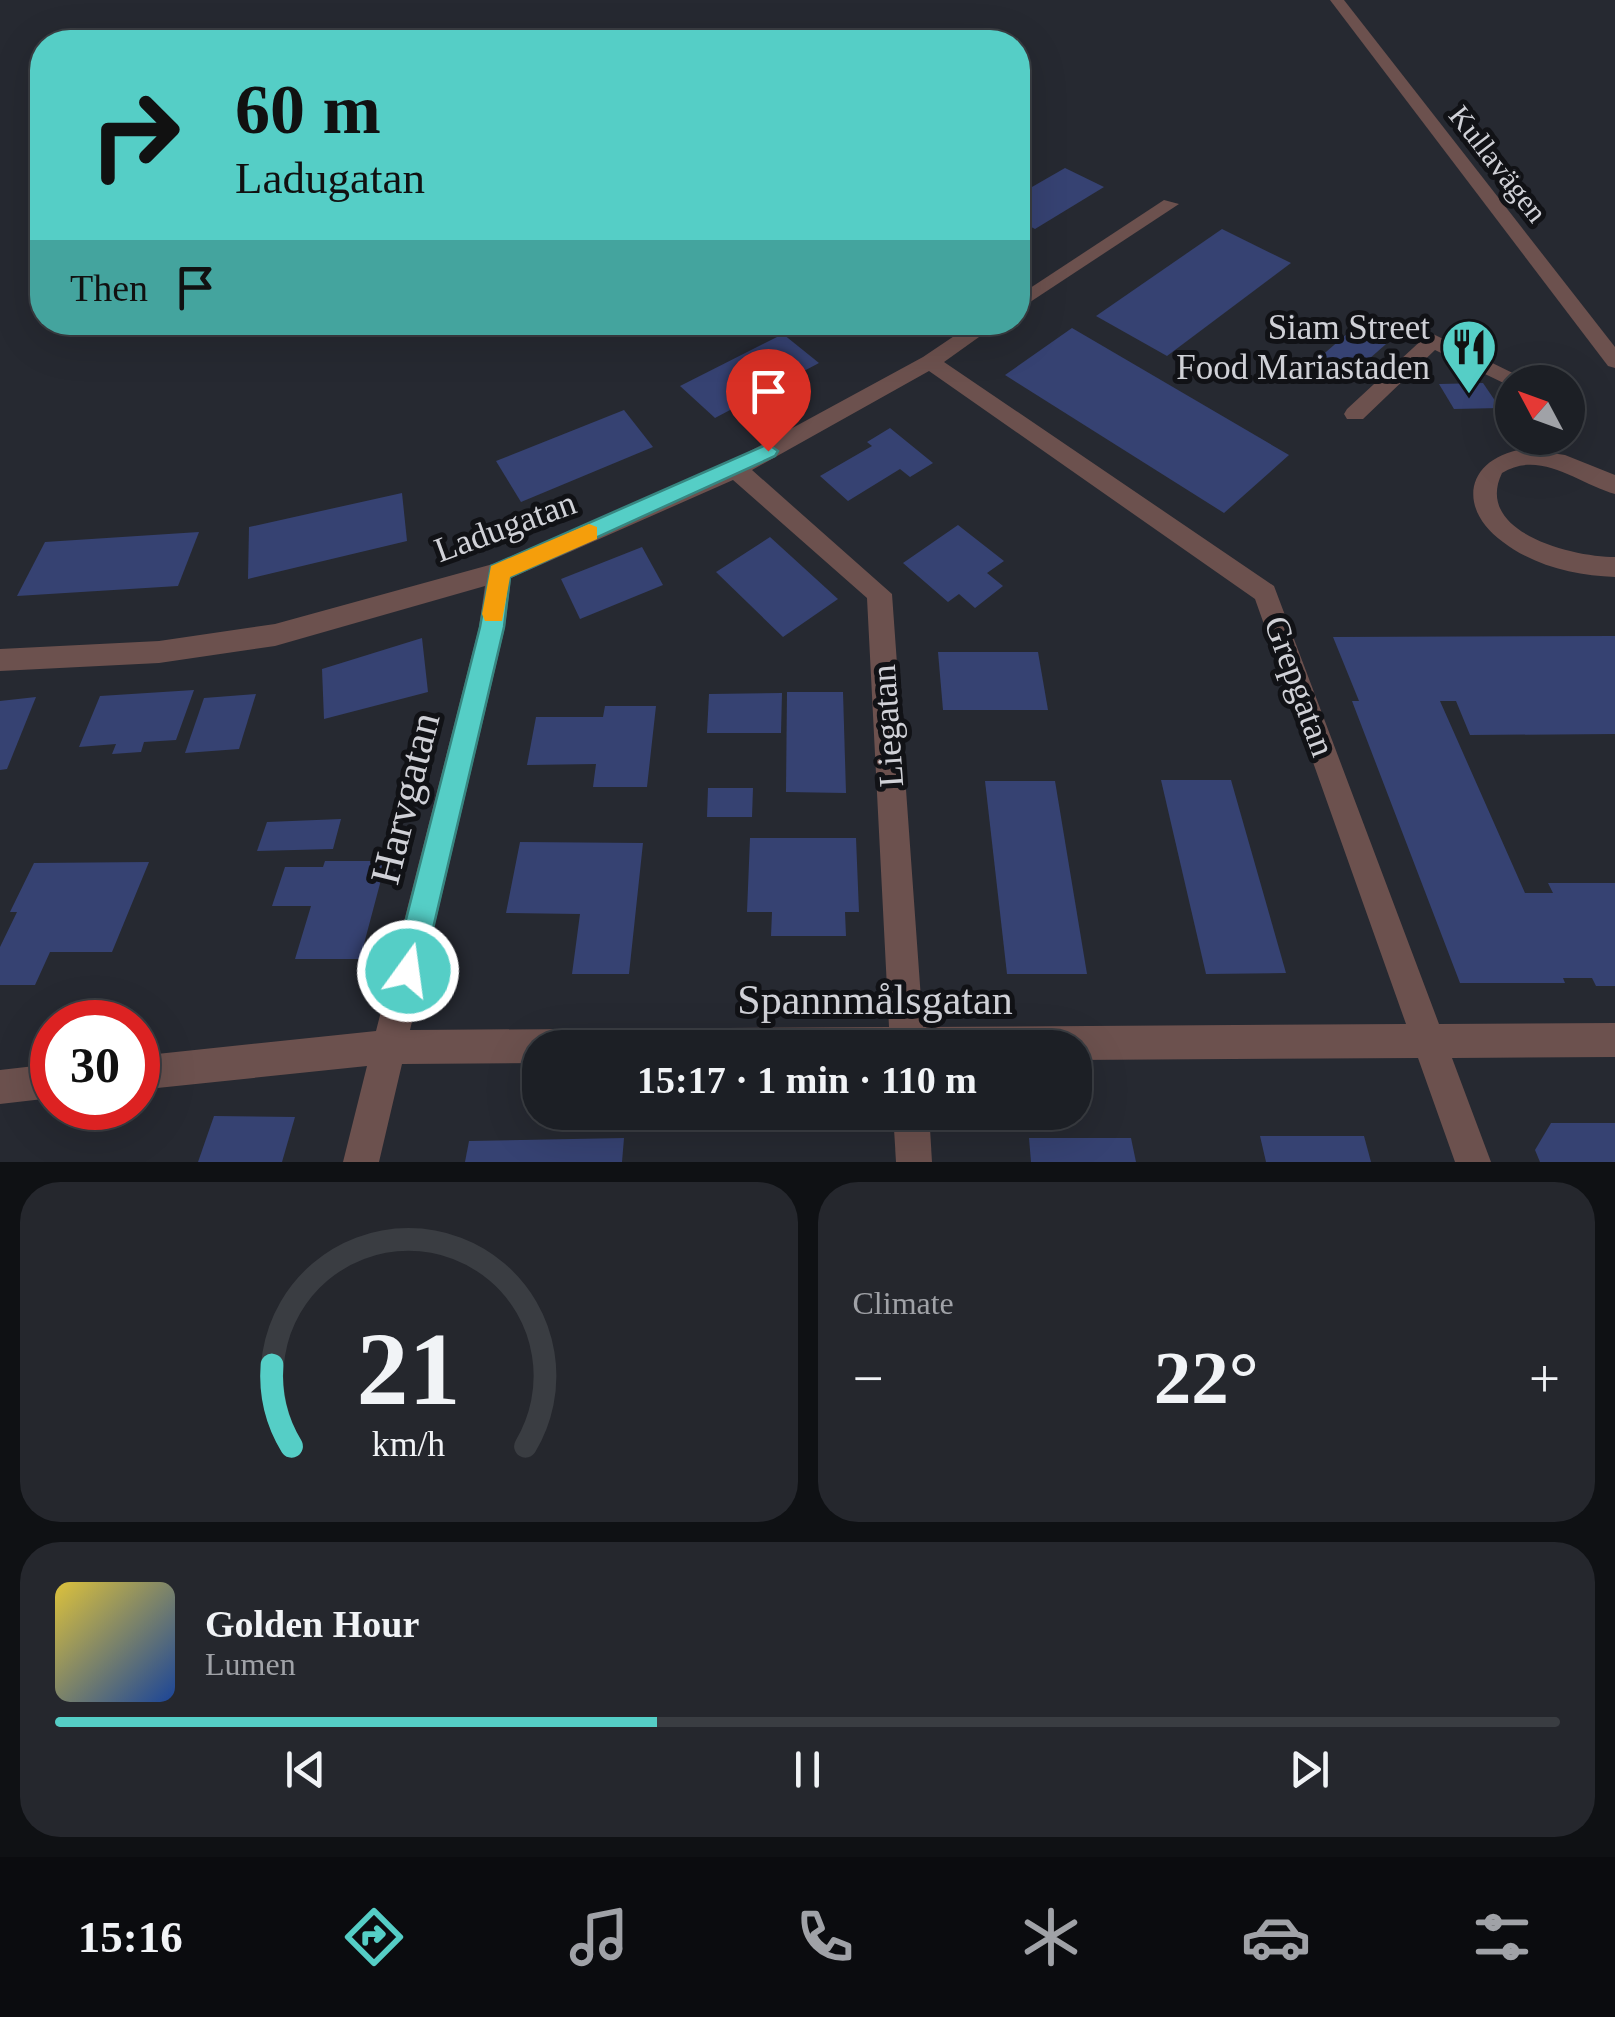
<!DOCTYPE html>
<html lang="en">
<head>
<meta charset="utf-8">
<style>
	:root { --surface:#1c1f25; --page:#25272d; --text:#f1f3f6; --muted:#a0a2a7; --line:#3a3d42; --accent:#55cec6 }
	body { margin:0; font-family:Georgia,serif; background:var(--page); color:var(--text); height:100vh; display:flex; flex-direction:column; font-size:38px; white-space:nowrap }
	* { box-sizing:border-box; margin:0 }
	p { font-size:32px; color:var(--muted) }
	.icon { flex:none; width:55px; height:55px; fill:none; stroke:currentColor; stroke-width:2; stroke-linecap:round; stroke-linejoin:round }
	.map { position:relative; height:1162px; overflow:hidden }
	.drawer { display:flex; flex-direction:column; gap:20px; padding:20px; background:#0f1114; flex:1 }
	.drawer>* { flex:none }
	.guide { position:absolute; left:30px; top:30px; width:1000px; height:305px; border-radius:40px; box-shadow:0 10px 40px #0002,0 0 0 2px var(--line); background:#55cec6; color:#111; overflow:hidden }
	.needle { width:65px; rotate:311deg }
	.fabs { position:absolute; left:1495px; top:365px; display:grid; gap:20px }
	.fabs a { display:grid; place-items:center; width:90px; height:90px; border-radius:50%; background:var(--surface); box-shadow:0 10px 40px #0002,0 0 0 2px var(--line); font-size:50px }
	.speed { position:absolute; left:30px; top:1000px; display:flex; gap:20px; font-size:50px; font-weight:700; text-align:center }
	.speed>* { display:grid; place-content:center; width:130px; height:130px; border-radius:50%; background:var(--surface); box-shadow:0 10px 40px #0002,0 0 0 2px var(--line); line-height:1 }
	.speed .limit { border:15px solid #d22; background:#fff; color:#111 }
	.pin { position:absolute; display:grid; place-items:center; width:85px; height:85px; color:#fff; margin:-102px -42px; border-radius:50% 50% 50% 0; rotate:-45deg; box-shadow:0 0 10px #0007 }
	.pin .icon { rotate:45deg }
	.me { position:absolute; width:110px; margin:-55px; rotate:14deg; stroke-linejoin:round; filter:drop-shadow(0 0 8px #0008) }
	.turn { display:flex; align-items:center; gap:35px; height:210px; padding:0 40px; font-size:45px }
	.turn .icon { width:130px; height:130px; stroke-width:2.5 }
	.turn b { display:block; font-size:70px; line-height:85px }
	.then { display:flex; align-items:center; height:95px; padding:0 40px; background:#0003; gap:20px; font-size:38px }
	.big { font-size:75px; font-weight:600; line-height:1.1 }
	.drawer .widget { flex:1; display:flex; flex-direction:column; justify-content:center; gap:15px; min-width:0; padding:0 35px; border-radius:40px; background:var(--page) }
	.drawer .dial { align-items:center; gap:0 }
	.dial svg { height:260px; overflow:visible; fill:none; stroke:var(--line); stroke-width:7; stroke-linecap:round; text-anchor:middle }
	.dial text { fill:var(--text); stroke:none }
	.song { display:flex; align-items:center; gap:30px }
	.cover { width:120px; height:120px; border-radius:15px; background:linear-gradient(135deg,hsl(50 70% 55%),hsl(220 70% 35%)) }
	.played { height:10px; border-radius:5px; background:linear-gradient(90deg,var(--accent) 40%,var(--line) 40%) }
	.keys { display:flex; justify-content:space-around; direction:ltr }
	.heat { display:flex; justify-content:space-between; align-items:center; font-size:55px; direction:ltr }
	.drawer .tiles { flex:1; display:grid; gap:20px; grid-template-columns:1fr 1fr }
	.widget:last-child { grid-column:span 2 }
	.trip { position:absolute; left:522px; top:1030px; width:570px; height:100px; border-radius:40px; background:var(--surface); box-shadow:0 10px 40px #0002,0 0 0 2px var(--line); font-weight:600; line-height:100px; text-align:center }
	.dock { display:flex; height:160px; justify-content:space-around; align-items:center; background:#0b0c0f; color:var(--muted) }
	.dock .icon { width:70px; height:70px }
	.dock .selected { color:var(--accent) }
	.dock b { font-size:45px; color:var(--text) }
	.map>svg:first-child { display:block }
</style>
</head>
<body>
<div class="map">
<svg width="1615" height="1162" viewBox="0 0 1615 1162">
	<rect width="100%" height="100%" fill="#262931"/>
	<g fill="#364272">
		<path d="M 1065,168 L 1104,187 L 1035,229 L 1018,220 L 1018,195 Z"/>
		<path d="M 1222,229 L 1291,263 L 1167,356 L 1096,316 Z"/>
		<path d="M 1370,314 L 1402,330 L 1344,381 L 1312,364 Z"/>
		<path d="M 1072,328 L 1289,455 L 1224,513 L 1005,375 Z"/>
		<path d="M 783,334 L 819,363 L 715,418 L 680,386 Z"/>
		<path d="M 1483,383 L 1500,408 L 1454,409 L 1439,384 Z"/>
		<path d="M 624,410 L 653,447 L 521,502 L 496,461 Z"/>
		<path d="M 890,428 L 933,463 L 910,477 L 900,469 L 848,501 L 820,476 L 872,446 L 867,442 Z"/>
		<path d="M 402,493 L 407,541 L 248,579 L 249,527 Z"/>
		<path d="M 958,525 L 1004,561 L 987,573 L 1003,586 L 975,608 L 959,594 L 948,602 L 903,563 Z"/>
		<path d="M 199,532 L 178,586 L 17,596 L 45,542 Z"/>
		<path d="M 770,537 L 838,599 L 783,637 L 716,572 Z"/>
		<path d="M 642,547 L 663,585 L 580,619 L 561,579 Z"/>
		<path d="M 1615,636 L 1615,734 L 1470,735 L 1456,701 L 1440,701 L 1525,893 L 1553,893 L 1548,883 L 1615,883 L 1615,986 L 1596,986 L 1592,978 L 1563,978 L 1565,983 L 1460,983 L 1352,701 L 1359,701 L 1333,637 Z"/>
		<path d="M 422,638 L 428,692 L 324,719 L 322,669 Z"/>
		<path d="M 938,652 L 1038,652 L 1048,710 L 943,710 Z"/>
		<path d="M 194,690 L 176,740 L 144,742 L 141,752 L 112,754 L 116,744 L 79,747 L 100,696 Z"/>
		<path d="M 787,692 L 843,692 L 846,793 L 786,792 Z"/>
		<path d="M 782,693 L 781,733 L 707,733 L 709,694 Z"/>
		<path d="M 256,694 L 239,749 L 185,753 L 204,698 Z"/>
		<path d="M 36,697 L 7,769 L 0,770 L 0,701 Z"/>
		<path d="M 605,706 L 656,706 L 647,787 L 593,787 L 596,764 L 527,765 L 536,717 L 603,717 Z"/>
		<path d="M 1161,780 L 1231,780 L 1286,973 L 1206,974 Z"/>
		<path d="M 985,781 L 1055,781 L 1087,974 L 1007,974 Z"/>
		<path d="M 708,788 L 753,788 L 752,817 L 707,817 Z"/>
		<path d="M 341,819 L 333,849 L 257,851 L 267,822 Z"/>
		<path d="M 750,838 L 856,838 L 859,912 L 845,912 L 846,936 L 771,936 L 772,912 L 747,912 Z"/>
		<path d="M 520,842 L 643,843 L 629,974 L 572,974 L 580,914 L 506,913 Z"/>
		<path d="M 325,861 L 386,861 L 360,959 L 295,959 L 311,906 L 272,906 L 285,867 L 323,867 Z"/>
		<path d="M 149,862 L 112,952 L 50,952 L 35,985 L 0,985 L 0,947 L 17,912 L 10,912 L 34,863 Z"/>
		<path d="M 214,1116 L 295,1117 L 282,1162 L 198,1162 Z"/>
		<path d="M 1551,1123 L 1615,1123 L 1615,1162 L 1540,1162 L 1535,1150 Z"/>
		<path d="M 1260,1136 L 1364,1136 L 1371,1162 L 1266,1162 Z"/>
		<path d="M 624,1138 L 622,1162 L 465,1162 L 469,1141 Z"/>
		<path d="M 1029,1138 L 1131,1138 L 1136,1162 L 1031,1162 Z"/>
	</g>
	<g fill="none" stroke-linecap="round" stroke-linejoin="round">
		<g fill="#6c514e" fill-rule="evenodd">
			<path d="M 1330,0 L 1344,0 L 1615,347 L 1615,368 L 1608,366 Z"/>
			<path d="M 1164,200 L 1179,204 L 1018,310 L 1018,296 Z"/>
			<path d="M 975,322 L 1000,322 L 944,362 L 1274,586 L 1439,1024 L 1615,1023 L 1615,1057 L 1452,1058 L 1491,1162 L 1455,1162 L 1418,1058 L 1075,1060 L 1075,1048 L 540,1048 L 540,1063 L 402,1064 L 379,1162 L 343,1162 L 367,1066 L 138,1090 L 138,1056 L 376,1031 L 479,627 L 485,586 L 275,646 L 159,663 L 0,671 L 0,649 L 159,641 L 275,624 L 493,564 L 728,463 L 923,357 ZM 929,371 L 1255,599 L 1406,1024 L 923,1027 L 892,594 L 752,470 ZM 733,480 L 867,598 L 889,1027 L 410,1030 L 505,627 L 511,578 Z"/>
			<path d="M 1433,334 L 1531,382 L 1512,382 L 1512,387 L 1435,350 L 1363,419 L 1347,419 L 1344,414 L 1347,409 L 1426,336 Z"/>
			<path d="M 1524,449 L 1565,455 L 1615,475 L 1615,494 C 1579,484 1540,449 1502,473 C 1473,533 1574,557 1615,557 L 1615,577 C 1577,576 1534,566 1503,542 C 1456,508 1466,458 1524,449 Z"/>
			<path d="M 52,1064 L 52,1098 L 0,1104 L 0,1070 Z"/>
			<path d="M 893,1112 L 929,1112 L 932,1162 L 896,1162 Z"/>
		</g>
	</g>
	<path fill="#55cec6" stroke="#378681" stroke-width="2.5" d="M 768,444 L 778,451 L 775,456 L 510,577 L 504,627 L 423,971 L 418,981 L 408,986 L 397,981 L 393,971 L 480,627 L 491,566 Z"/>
	<path fill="#f59e0b" d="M 589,524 L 597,527 L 597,539 L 510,577 L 502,621 L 485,621 L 482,614 L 491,566 Z"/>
	<defs>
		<g id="restaurant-pin" transform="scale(2.875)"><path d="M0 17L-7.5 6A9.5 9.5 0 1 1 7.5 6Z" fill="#55cec6" stroke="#111216"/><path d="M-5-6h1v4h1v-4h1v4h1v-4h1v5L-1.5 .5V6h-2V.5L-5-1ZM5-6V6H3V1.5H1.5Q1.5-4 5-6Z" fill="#111"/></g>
	</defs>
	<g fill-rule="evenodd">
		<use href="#restaurant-pin" x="1469" y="347"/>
	</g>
	<g text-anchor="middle" stroke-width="10" stroke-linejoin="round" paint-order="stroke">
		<g font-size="30" fill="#d0d1d7" stroke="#111216">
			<text transform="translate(1498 164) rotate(52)" y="10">Kullavägen</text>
		</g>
		<g font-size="35" fill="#d0d1d7" stroke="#111216" text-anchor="end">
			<text x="1430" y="339">Siam Street<tspan x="1430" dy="40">Food Mariastaden</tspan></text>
		</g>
		<g font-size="35" fill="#d0d1d7" stroke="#111216">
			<text transform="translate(505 526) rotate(-20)" y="12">Ladugatan</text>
			<text transform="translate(1300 686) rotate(70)" y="12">Grepgatan</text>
			<text transform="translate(887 726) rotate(-94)" y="12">Liegatan</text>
		</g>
		<g font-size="42" fill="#d0d1d7" stroke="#111216">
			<text transform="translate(404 798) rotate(-76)" y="15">Harvgatan</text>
			<text x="875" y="1014">Spannmålsgatan</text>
		</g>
	</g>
</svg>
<div class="fabs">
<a><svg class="needle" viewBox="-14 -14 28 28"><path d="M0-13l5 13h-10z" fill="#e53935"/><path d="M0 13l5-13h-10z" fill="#a0a2a7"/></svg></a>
</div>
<div class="speed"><div class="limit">30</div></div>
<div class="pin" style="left:768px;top:451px;background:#d93025"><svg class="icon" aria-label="arrive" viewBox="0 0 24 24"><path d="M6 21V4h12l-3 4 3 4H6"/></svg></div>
<svg class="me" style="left:408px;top:971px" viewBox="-20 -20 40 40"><circle r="17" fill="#55cec6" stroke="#fff" stroke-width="3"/><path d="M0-11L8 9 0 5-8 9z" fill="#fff"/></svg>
<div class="trip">15:17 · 1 min · 110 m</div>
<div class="guide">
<div class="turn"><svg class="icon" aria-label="right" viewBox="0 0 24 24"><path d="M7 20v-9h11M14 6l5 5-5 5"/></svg><div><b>60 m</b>Ladugatan</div></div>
<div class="then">Then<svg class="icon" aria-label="arrive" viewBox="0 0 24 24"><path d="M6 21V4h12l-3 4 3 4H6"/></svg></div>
</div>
</div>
<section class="drawer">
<div class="tiles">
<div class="widget dial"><svg viewBox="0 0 100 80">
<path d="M14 69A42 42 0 1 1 86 69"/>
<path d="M14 69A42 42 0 0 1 8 44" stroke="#55cec6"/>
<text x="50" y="56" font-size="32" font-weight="700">21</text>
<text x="50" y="72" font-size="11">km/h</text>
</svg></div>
<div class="widget"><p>Climate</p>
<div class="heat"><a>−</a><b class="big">22°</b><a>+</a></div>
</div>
<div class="widget">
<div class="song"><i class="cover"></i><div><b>Golden Hour</b><p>Lumen</p></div></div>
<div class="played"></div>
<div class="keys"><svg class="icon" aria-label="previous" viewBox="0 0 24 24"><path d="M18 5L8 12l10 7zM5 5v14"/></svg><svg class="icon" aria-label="pause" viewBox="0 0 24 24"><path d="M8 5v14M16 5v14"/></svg><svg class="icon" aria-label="next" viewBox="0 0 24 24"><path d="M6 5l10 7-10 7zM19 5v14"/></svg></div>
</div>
</div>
</section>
<nav class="dock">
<b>15:16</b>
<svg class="icon selected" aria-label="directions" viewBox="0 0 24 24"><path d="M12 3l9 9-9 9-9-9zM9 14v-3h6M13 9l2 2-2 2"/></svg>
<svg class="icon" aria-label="music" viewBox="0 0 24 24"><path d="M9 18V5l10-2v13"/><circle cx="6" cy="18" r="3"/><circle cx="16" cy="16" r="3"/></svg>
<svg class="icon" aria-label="phone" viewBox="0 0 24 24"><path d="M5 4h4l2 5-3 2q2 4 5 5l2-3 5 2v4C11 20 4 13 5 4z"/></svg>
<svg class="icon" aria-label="climate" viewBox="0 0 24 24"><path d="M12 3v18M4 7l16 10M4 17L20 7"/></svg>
<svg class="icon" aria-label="car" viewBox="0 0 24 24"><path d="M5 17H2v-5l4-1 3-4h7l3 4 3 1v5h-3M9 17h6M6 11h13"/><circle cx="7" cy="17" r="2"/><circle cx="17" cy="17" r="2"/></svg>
<svg class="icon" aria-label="filters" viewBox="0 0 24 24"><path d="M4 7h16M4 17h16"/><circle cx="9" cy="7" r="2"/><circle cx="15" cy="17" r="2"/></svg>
</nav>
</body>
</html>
